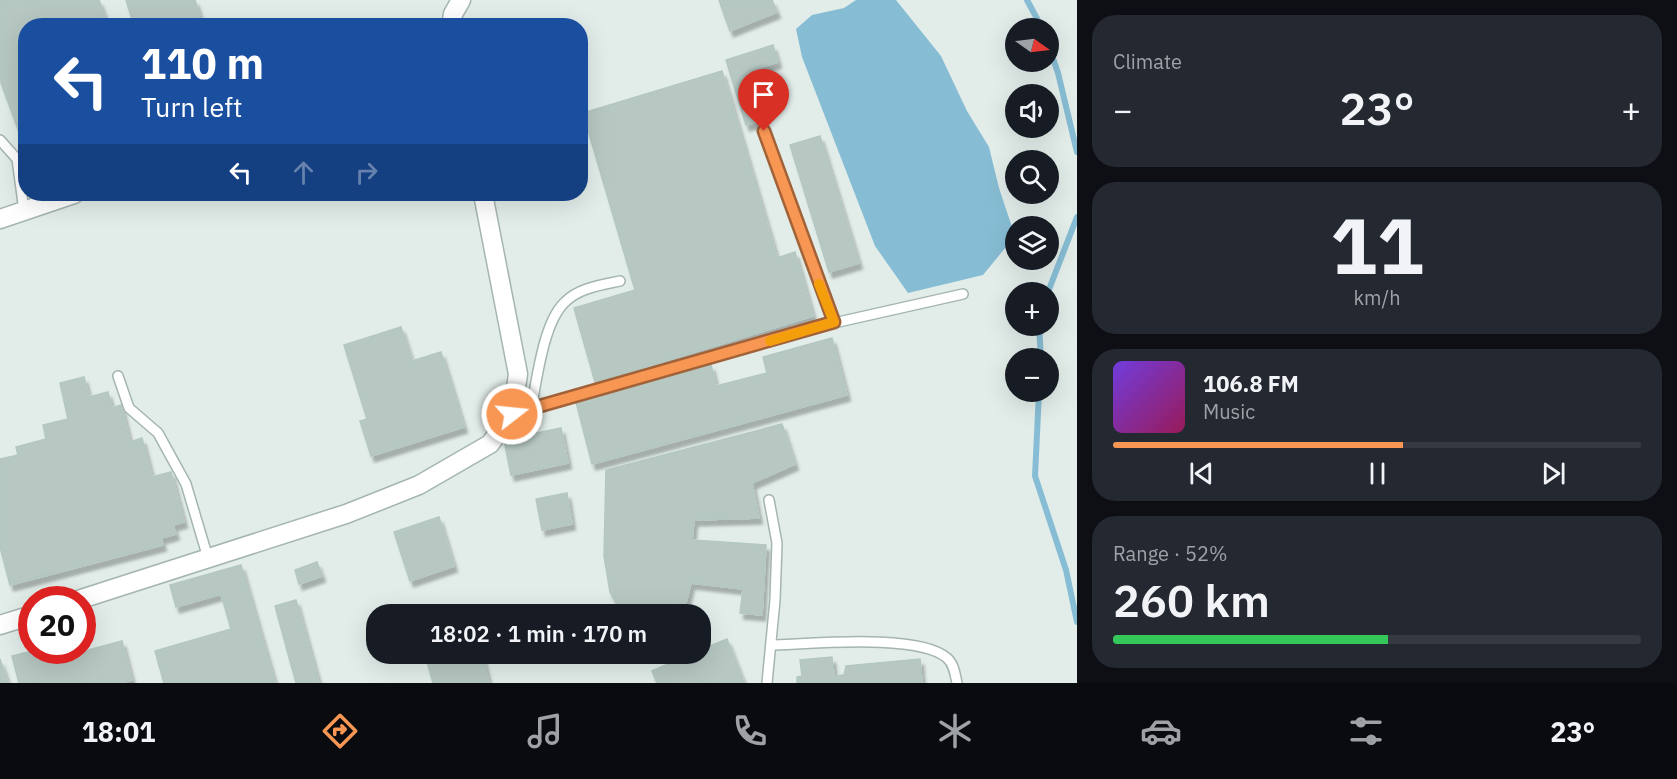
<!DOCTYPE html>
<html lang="en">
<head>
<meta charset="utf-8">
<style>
	:root { --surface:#171b24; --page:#242831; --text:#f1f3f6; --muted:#9ea1a6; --line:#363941; --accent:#f89654 }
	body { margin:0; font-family:"IBM Plex Sans",sans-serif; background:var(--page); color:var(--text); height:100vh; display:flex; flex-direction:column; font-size:22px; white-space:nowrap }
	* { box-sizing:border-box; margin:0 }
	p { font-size:20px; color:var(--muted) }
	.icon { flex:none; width:33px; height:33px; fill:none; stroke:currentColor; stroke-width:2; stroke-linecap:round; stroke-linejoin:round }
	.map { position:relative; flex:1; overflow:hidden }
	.panel { display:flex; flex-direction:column; gap:15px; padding:15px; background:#0d0f14; width:600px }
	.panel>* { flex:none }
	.top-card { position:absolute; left:18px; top:18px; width:570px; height:183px; border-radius:24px; box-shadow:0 6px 24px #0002; background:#1a4fa0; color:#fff; overflow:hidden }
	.needle { width:39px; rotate:104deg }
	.buttons { position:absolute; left:1005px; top:18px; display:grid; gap:12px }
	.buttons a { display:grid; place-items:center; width:54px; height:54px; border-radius:50%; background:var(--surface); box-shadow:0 6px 24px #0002; font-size:30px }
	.speed { position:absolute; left:18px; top:586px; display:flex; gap:12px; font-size:30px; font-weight:700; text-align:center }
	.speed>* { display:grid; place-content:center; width:78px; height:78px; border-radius:50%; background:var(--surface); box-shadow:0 6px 24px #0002; line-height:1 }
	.speed .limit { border:9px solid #d22; background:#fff; color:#111 }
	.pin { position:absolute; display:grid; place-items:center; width:51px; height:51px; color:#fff; margin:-62px -26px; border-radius:50% 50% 50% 0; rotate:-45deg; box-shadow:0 0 6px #0007 }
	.pin .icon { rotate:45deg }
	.me { position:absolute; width:66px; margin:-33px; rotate:74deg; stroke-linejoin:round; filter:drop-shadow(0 0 4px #0008) }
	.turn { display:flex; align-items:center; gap:21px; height:126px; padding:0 24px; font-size:27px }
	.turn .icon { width:78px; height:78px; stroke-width:2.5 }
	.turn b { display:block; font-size:42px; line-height:51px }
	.lanes { display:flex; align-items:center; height:57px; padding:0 24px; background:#0003; justify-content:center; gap:30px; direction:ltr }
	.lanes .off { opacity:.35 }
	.big { font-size:45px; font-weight:600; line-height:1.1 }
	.panel .card { flex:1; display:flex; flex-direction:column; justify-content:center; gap:9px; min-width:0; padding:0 21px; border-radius:24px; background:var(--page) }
	.panel .dial { align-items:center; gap:0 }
	.dial b { font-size:78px; line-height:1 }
	.song { display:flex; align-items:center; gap:18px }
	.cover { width:72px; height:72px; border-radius:9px; background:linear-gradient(135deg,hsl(260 70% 55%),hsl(330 70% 35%)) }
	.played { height:6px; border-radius:3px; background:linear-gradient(90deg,var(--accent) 55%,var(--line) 55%) }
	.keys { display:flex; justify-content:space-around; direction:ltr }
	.heat { display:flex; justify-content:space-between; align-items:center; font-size:33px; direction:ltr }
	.charge { height:9px; border-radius:4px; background:linear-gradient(90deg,#34c759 52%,var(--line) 0) }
	.trip { position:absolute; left:366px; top:604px; width:345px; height:60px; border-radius:24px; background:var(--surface); box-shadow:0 6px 24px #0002; font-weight:600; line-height:60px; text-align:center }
	.dock { display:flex; height:96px; justify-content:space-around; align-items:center; background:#090b0e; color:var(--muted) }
	.dock .icon { width:42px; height:42px }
	.dock .on { color:var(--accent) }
	.dock b { font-size:27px; color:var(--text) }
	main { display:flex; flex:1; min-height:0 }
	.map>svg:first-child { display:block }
</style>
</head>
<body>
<main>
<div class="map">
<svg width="1077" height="683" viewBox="0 0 1077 683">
	<defs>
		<filter id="shadow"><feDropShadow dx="3.5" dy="6" stdDeviation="1.5" flood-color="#0004"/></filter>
	</defs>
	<rect width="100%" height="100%" fill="#e2edea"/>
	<path fill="#87bdd4" d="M 856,0 L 896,0 L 941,56 L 967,111 L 989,147 L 999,188 L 1015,236 L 983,275 L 908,293 L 875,246 L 802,57 L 796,29 L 812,15 L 844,8 Z"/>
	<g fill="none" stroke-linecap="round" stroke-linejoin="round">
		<g stroke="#87bdd4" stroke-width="6">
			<path d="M 1027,0 L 1042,28"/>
			<path d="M 1048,44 L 1058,73 L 1077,152"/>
			<path d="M 1048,292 L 1077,217"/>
			<path d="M 1039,326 L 1041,358"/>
			<path d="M 1039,392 L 1035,476 L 1066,570 L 1077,622"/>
		</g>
	</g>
	<g fill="#b7c8c3" stroke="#b4c7c2" stroke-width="1.5" filter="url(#shadow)">
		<path d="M 0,0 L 99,0 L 108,26 L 26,26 L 26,126 L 18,129 L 0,80 Z"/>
		<path d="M 126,0 L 195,0 L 203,26 L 134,26 Z"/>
		<path d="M 719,0 L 772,0 L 777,12 L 730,31 Z"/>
		<path d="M 773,45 L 778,62 L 749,71 L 764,120 L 746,125 L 726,60 Z"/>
		<path d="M 722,71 L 777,258 L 795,252 L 813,316 L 595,382 L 574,308 L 635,290 L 583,113 Z"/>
		<path d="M 820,136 L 859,263 L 829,272 L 790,145 Z"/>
		<path d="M 401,327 L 412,361 L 441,352 L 464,427 L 371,456 L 360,421 L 367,419 L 344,345 Z"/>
		<path d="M 832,338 L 847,395 L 592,464 L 576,402 L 711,365 L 716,386 L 767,373 L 763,357 Z"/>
		<path d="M 84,377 L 89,397 L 108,392 L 112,408 L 121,405 L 130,442 L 142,438 L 152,477 L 171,472 L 184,522 L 173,525 L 176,534 L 161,538 L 163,545 L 10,585 L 0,547 L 0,459 L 18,455 L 16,447 L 46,439 L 43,425 L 68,419 L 60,383 Z"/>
		<path d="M 782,424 L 795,464 L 752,483 L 759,518 L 694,520 L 692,540 L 766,545 L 762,615 L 740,613 L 743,589 L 691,583 L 683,615 L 623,615 L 610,592 L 604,556 L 606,470 Z"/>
		<path d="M 561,428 L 568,463 L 511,475 L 504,440 Z"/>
		<path d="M 567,493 L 572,524 L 542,530 L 536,499 Z"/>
		<path d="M 439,517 L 454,566 L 410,581 L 394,532 Z"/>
		<path d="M 317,562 L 322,576 L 299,584 L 295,570 Z"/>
		<path d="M 241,565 L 275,683 L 164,683 L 155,651 L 231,629 L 221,594 L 176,607 L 170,585 Z"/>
		<path d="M 296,600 L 319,683 L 296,683 L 275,606 Z"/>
		<path d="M 727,639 L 744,683 L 657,683 L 652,671 L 691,654 L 700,654 L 700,650 Z"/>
		<path d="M 122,641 L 132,680 L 120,683 L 19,683 L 12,656 L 32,651 L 61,651 L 62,657 Z"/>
		<path d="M 425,654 L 482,654 L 489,683 L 433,683 Z"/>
		<path d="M 832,657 L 834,676 L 844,675 L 846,666 L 920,659 L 922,683 L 797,683 L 797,677 L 802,676 L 800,660 Z"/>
		<path d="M 0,659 L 8,683 L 0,683 Z"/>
	</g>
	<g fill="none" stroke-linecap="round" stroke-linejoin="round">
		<g stroke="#a4b5b2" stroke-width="12">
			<g id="service">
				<path d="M 764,131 L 834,323"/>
				<path d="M 0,140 L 17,159 L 24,211"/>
				<path d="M 118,376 L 129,408 L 158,433 L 186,484 L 208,558"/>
				<path d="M 531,409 C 537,380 543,324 564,303 C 578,288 601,285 620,281"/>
				<path d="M 512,414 L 834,323 L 963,294"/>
				<path d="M 771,645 C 810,644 919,633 947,658 C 954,664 955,674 957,683"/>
				<path d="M 767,683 L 775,600 L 777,543 L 769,500"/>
			</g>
		</g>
		<g stroke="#a4b5b2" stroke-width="21">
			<g id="minor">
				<path d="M 451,26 L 453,14 L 461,0"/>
				<path d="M 0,219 L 74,194"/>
				<path d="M 78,600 L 346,514 L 419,485 L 490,444 L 512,414 L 518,374 L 483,194"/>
				<path d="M 0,625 L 32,615"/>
			</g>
		</g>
		<use href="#service" stroke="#fff" stroke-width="9"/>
		<use href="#minor" stroke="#fff" stroke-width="18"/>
	</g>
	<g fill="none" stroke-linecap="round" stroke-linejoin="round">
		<g stroke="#a16237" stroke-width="15">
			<path id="route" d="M 512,414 L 834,322 L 764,131"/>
		</g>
		<use href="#route" stroke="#f89654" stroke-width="10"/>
		<path stroke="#f59e0b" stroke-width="10" d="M 770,341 L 834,322 L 819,284"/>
	</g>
</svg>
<div class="buttons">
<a><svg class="needle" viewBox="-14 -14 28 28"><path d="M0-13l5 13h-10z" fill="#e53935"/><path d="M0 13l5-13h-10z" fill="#9ea1a6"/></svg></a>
<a><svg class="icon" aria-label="sound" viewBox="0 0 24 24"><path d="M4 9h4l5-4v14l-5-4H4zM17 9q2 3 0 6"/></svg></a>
<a><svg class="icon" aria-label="search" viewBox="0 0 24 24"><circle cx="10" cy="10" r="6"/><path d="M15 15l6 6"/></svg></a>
<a><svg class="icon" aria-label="layers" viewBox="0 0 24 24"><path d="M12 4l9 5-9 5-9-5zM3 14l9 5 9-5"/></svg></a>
<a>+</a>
<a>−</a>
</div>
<div class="speed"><div class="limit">20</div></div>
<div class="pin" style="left:764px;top:131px;background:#d93025"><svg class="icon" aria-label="arrive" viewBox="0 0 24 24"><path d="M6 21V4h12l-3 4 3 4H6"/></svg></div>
<svg class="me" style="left:512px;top:414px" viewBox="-20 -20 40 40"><circle r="17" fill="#f89654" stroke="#fff" stroke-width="3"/><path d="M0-11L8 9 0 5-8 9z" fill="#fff"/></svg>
<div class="trip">18:02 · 1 min · 170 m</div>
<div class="top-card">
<div class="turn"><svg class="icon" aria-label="left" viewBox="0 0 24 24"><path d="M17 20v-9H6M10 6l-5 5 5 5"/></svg><div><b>110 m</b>Turn left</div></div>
<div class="lanes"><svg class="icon" aria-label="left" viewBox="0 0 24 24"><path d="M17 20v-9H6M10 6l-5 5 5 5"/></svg><svg class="icon off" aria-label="ahead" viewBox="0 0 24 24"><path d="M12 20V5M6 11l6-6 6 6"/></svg><svg class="icon off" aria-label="right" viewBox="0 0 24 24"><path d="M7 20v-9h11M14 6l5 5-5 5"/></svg></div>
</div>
</div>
<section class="panel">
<div class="card"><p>Climate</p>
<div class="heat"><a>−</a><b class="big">23°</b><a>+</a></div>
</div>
<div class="card dial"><b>11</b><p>km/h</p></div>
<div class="card">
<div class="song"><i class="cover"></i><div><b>106.8 FM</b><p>Music</p></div></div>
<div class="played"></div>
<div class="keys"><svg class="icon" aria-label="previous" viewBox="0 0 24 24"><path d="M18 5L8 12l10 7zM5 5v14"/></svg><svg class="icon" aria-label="pause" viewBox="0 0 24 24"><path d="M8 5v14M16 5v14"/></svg><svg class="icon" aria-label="next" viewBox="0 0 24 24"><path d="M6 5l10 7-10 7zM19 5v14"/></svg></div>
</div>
<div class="card"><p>Range · 52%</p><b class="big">260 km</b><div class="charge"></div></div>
</section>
</main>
<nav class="dock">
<b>18:01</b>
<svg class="icon on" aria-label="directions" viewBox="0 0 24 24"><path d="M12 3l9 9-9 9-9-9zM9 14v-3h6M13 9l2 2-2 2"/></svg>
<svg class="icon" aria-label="music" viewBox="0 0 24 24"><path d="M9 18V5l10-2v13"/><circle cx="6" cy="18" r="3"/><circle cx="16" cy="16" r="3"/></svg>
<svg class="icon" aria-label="phone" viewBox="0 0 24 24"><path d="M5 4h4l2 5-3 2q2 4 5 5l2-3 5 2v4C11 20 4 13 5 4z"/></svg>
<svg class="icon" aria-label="climate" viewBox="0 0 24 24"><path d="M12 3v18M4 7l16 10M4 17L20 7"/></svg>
<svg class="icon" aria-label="car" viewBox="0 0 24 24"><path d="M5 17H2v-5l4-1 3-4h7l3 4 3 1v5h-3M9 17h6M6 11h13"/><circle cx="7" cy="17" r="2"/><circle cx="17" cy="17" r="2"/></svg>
<svg class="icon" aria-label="filters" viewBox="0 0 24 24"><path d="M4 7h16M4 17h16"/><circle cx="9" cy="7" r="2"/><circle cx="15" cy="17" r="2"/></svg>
<b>23°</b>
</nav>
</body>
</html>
